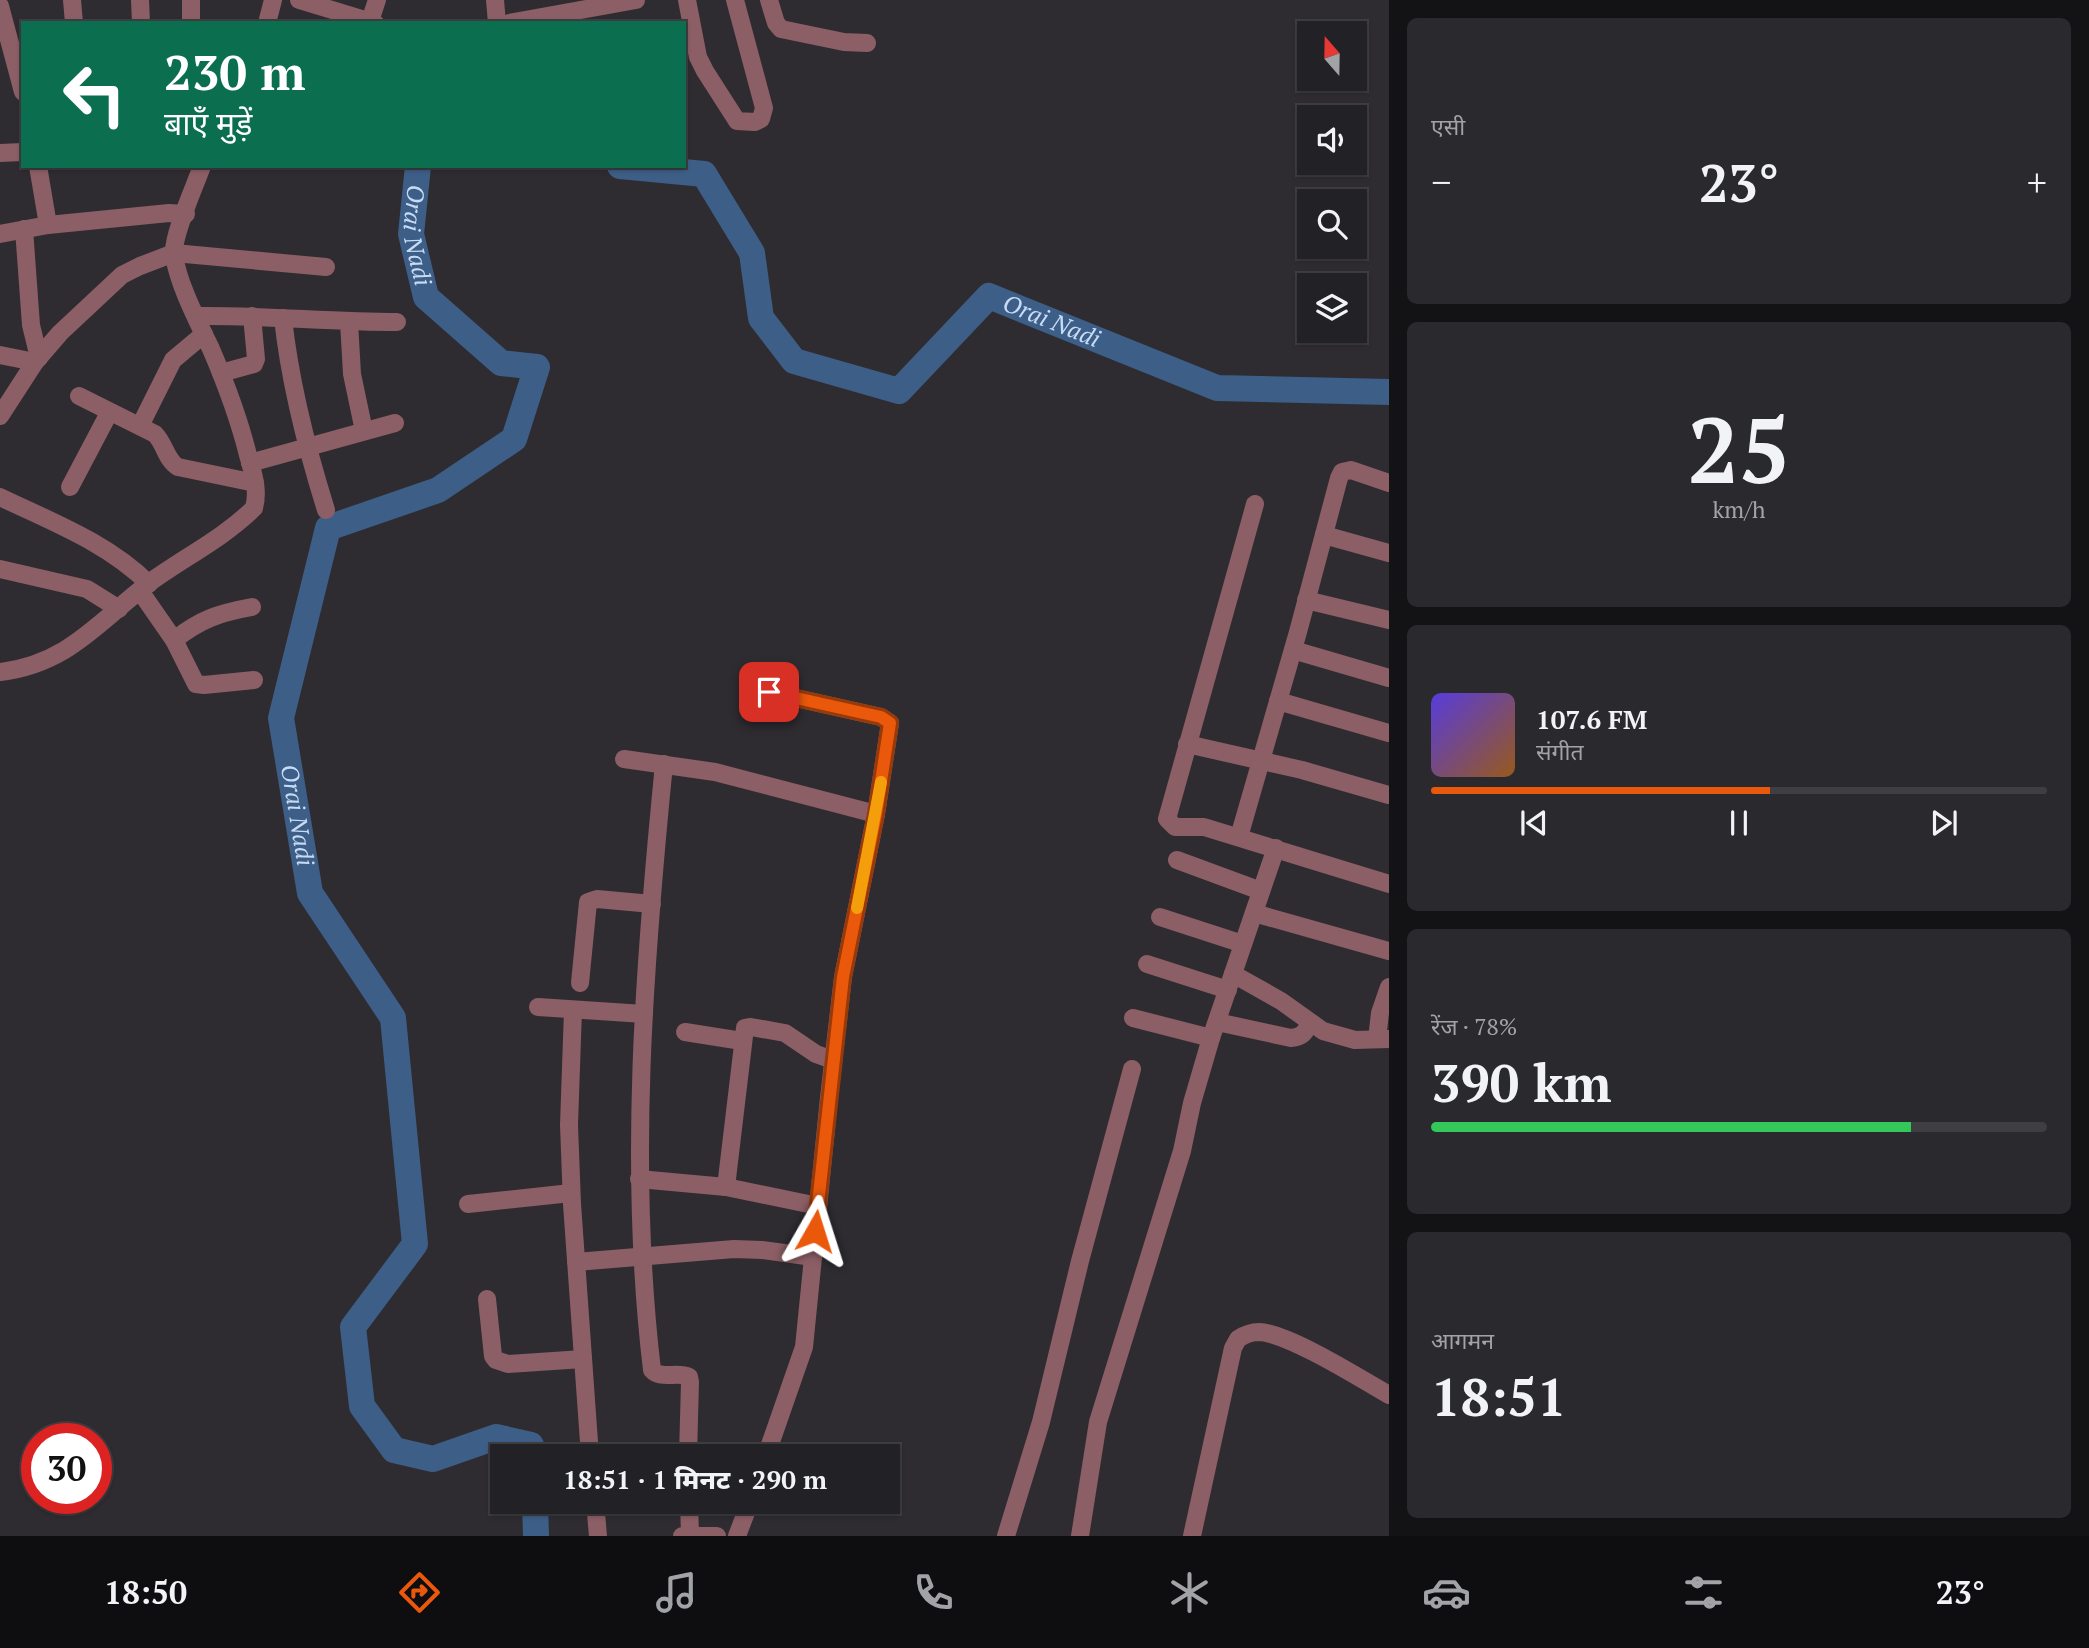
<!DOCTYPE html>
<html lang="hi">
<head>
<meta charset="utf-8">
<style>
	:root { --surface:#222125; --page:#2a292d; --text:#f1f3f6; --muted:#a2a3a7; --line:#3f3e42; --accent:#ea580c }
	body { margin:0; font-family:"PT Serif","Noto Sans Devanagari",serif; background:var(--page); color:var(--text); height:100vh; display:flex; flex-direction:column; font-size:26px; white-space:nowrap }
	* { box-sizing:border-box; margin:0 }
	p { font-size:23px; color:var(--muted) }
	.icon { flex:none; width:38px; height:38px; fill:none; stroke:currentColor; stroke-width:2; stroke-linecap:round; stroke-linejoin:round }
	.map { position:relative; flex:1; overflow:hidden }
	.drawer { display:flex; flex-direction:column; gap:18px; padding:18px; background:#131214; width:700px }
	.drawer>* { flex:none }
	.top-card { position:absolute; left:21px; top:21px; width:665px; height:147px; border-radius:0px; box-shadow:0 2px 5px #0004,0 0 0 2px var(--line); background:#0b6e4f; color:#fff; overflow:hidden }
	.needle { width:46px; rotate:340deg }
	.buttons { position:absolute; left:1297px; top:21px; display:grid; gap:14px }
	.buttons a { display:grid; place-items:center; width:70px; height:70px; border-radius:0px; background:var(--surface); box-shadow:0 2px 5px #0004,0 0 0 2px var(--line); font-size:35px }
	.speed { position:absolute; left:21px; top:1423px; display:flex; gap:14px; font-size:35px; font-weight:700; text-align:center }
	.speed>* { display:grid; place-content:center; width:91px; height:91px; border-radius:50%; background:var(--surface); box-shadow:0 2px 5px #0004,0 0 0 2px var(--line); line-height:1 }
	.speed .limit { border:10px solid #d22; background:#fff; color:#111 }
	.pin { position:absolute; display:grid; place-items:center; width:60px; height:60px; color:#fff; margin:-30px; border-radius:14px; box-shadow:0 4px 10px #0006 }
	.me { position:absolute; width:77px; margin:-38px; rotate:6deg; stroke-linejoin:round; filter:drop-shadow(0 0 5px #0008) }
	.turn { display:flex; align-items:center; gap:24px; height:147px; padding:0 28px; font-size:32px }
	.turn .icon { width:91px; height:91px; stroke-width:2.5 }
	.turn b { display:block; font-size:49px; line-height:60px }
	.big { font-size:52px; font-weight:800; line-height:1.1 }
	.drawer .tile { flex:1; display:flex; flex-direction:column; justify-content:center; gap:10px; min-width:0; padding:0 24px; border-radius:10px; background:var(--page) }
	.drawer .dial { align-items:center; gap:0 }
	.dial b { font-size:91px; line-height:1 }
	.song { display:flex; align-items:center; gap:21px }
	.cover { width:84px; height:84px; border-radius:10px; background:linear-gradient(135deg,hsl(250 70% 55%),hsl(30 70% 35%)) }
	.played { height:7px; border-radius:4px; background:linear-gradient(90deg,var(--accent) 55%,var(--line) 55%) }
	.keys { display:flex; justify-content:space-around; direction:ltr }
	.heat { display:flex; justify-content:space-between; align-items:center; font-size:38px; direction:ltr }
	.charge { height:10px; border-radius:5px; background:linear-gradient(90deg,#34c759 78%,var(--line) 0) }
	.trip { position:absolute; left:490px; top:1444px; width:410px; height:70px; border-radius:0px; background:var(--surface); box-shadow:0 2px 5px #0004,0 0 0 2px var(--line); font-weight:800; line-height:70px; text-align:center }
	.menu { display:flex; height:112px; justify-content:space-around; align-items:center; background:#0e0d0f; color:var(--muted) }
	.menu .icon { width:49px; height:49px }
	.menu .active { color:var(--accent) }
	.menu b { font-size:32px; color:var(--text) }
	main { display:flex; flex:1; min-height:0 }
	.map>svg:first-child { display:block }
</style>
</head>
<body>
<main>
<div class="map">
<svg width="1389" height="1536" viewBox="0 0 1389 1536">
	<rect width="100%" height="100%" fill="#2e2c31"/>
	<g fill="none" stroke-linecap="round" stroke-linejoin="round">
		<g stroke="#3d5e87" stroke-width="26">
			<path id="s1" d="M 418,166 L 411,234 L 426,297 L 501,363 L 537,367 L 514,439 L 438,490 L 328,528 L 281,718 L 310,893 L 393,1018 L 415,1244 L 353,1327 L 362,1406 L 394,1450 L 433,1459 L 496,1437 L 531,1445 L 532,1456"/>
			<path id="s2" d="M 620,166 L 704,174 L 752,253 L 761,318 L 794,361 L 899,391 L 989,296 L 1217,388 L 1389,392"/>
			<path d="M 535,1502 L 536,1536"/>
		</g>
		<g stroke="#8c5e65" stroke-width="18">
			<path d="M 72,0 L 74,23"/>
			<path d="M 140,0 L 141,23"/>
			<path d="M 191,0 L 191,23"/>
			<path d="M 299,0 L 375,23"/>
			<path d="M 495,0 L 497,23"/>
			<path d="M 687,0 L 698,57 L 705,71 L 737,121 L 755,122 L 761,119 L 764,108 L 735,0"/>
			<path d="M 769,0 L 776,23 L 781,29 L 844,42 L 867,43"/>
			<path d="M 0,6 L 23,92"/>
			<path d="M 370,21 L 377,0"/>
			<path d="M 267,23 L 273,0"/>
			<path d="M 509,23 L 636,0"/>
			<path d="M 0,153 L 23,152"/>
			<path d="M 38,166 L 48,225"/>
			<path d="M 24,229 L 31,325 L 39,358"/>
			<path d="M 0,234 L 48,225 L 169,213 L 186,214"/>
			<path d="M 196,316 C 263,315 330,322 397,322"/>
			<path d="M 283,318 C 290,384 306,446 326,510"/>
			<path d="M 349,322 L 352,374 L 364,431"/>
			<path d="M 0,355 L 35,362"/>
			<path d="M 221,373 L 254,364 L 256,359 L 252,316"/>
			<path d="M 79,396 L 155,434 C 165,444 166,460 178,467 L 255,483"/>
			<path d="M 0,416 L 35,362 L 60,333 L 122,275 L 140,266 L 174,253 L 326,267"/>
			<path d="M 140,426 L 173,360 L 204,334"/>
			<path d="M 250,463 L 395,423"/>
			<path d="M 70,487 L 109,413"/>
			<path d="M 0,497 C 52,522 108,543 149,584"/>
			<path d="M 1255,504 L 1167,819 L 1175,827 L 1204,827 L 1389,884"/>
			<path d="M 1324,535 L 1389,553"/>
			<path d="M 0,569 L 87,589 L 119,609"/>
			<path d="M 140,591 L 174,640 L 196,684 L 204,685 L 254,680"/>
			<path d="M 1306,600 L 1389,620"/>
			<path d="M 174,640 C 201,619 219,613 252,607"/>
			<path d="M 1293,650 L 1389,678"/>
			<path d="M 0,672 C 68,664 98,622 149,583 C 183,558 224,538 254,508 C 259,490 253,473 248,455 C 239,419 226,384 211,349 C 199,324 176,280 174,253 C 173,234 195,186 202,166"/>
			<path d="M 1278,701 L 1389,733"/>
			<path d="M 1187,744 L 1302,770 L 1389,795"/>
			<path d="M 624,759 L 715,772 L 876,814"/>
			<path d="M 664,764 C 644,966 628,1169 652,1370 C 661,1380 678,1371 689,1377 L 690,1382 L 688,1456"/>
			<path d="M 1239,837 L 1298,632 L 1339,478 L 1342,472 L 1351,470 L 1389,483"/>
			<path d="M 1177,860 L 1261,891"/>
			<path d="M 1254,913 L 1389,951"/>
			<path d="M 1160,917 L 1243,944"/>
			<path d="M 1147,964 L 1228,990"/>
			<path d="M 1233,974 L 1281,1001 L 1323,1031 L 1355,1040 L 1389,1039"/>
			<path d="M 580,983 L 588,902 L 597,899 L 652,904"/>
			<path d="M 538,1007 L 644,1014"/>
			<path d="M 573,1010 L 569,1125 L 572,1204 L 590,1456"/>
			<path d="M 1133,1018 L 1211,1038"/>
			<path d="M 1217,1022 L 1291,1038 C 1302,1037 1305,1033 1310,1023"/>
			<path d="M 685,1032 L 742,1041"/>
			<path d="M 1377,1039 L 1380,1013 L 1389,987"/>
			<path d="M 639,1179 L 726,1187 L 818,1206"/>
			<path d="M 726,1187 L 745,1028 L 751,1027 L 785,1033 L 816,1054 L 833,1060"/>
			<path d="M 468,1204 L 571,1193"/>
			<path d="M 576,1262 L 734,1249 L 762,1250 L 813,1257"/>
			<path d="M 487,1299 L 493,1356 L 496,1360 L 508,1364 L 583,1359"/>
			<path d="M 766,1456 L 804,1347 L 829,1098 L 843,977 L 876,814 L 890,723 L 881,717 L 769,692"/>
			<path d="M 595,1502 L 598,1536"/>
			<path d="M 689,1502 L 690,1535"/>
			<path d="M 682,1536 L 717,1536"/>
			<path d="M 737,1536 L 750,1502"/>
			<path d="M 1006,1536 L 1041,1422 L 1080,1261 L 1132,1069"/>
			<path d="M 1080,1536 L 1098,1422 L 1182,1151 L 1192,1103 L 1211,1038 L 1276,848"/>
			<path d="M 1192,1536 L 1233,1348 L 1238,1339 C 1244,1335 1251,1332 1259,1332 C 1288,1333 1361,1379 1389,1395"/>
		</g>
	</g>
	<g fill="none" stroke-linecap="round" stroke-linejoin="round">
		<g stroke="#983908" stroke-width="18">
			<path id="route" d="M 769,692 L 881,717 L 890,723 L 876,814 L 843,977 L 815,1231"/>
		</g>
		<use href="#route" stroke="#ea580c" stroke-width="12"/>
		<path stroke="#f59e0b" stroke-width="12" d="M 857,908 L 881,782"/>
	</g>
	<g text-anchor="middle" stroke-width="7" stroke-linejoin="round" paint-order="stroke">
		<g font-size="24" font-style="italic" fill="#c7dbf6" stroke="#252227">
			<text dy="8" stroke="none"><textPath href="#s1" startOffset="70">Orai Nadi</textPath></text>
			<text dy="8" stroke="none"><textPath href="#s2" startOffset="604">Orai Nadi</textPath></text>
			<text dy="8" stroke="none"><textPath href="#s1" startOffset="847">Orai Nadi</textPath></text>
		</g>
	</g>
</svg>
<div class="buttons">
<a><svg class="needle" viewBox="-14 -14 28 28"><path d="M0-13l5 13h-10z" fill="#e53935"/><path d="M0 13l5-13h-10z" fill="#a2a3a7"/></svg></a>
<a><svg class="icon" aria-label="sound" viewBox="0 0 24 24"><path d="M4 9h4l5-4v14l-5-4H4zM17 9q2 3 0 6"/></svg></a>
<a><svg class="icon" aria-label="search" viewBox="0 0 24 24"><circle cx="10" cy="10" r="6"/><path d="M15 15l6 6"/></svg></a>
<a><svg class="icon" aria-label="layers" viewBox="0 0 24 24"><path d="M12 4l9 5-9 5-9-5zM3 14l9 5 9-5"/></svg></a>
</div>
<div class="speed"><div class="limit">30</div></div>
<div class="pin" style="left:769px;top:692px;background:#d93025"><svg class="icon" aria-label="arrive" viewBox="0 0 24 24"><path d="M6 21V4h12l-3 4 3 4H6"/></svg></div>
<svg class="me" style="left:815px;top:1231px" viewBox="-20 -20 40 40"><path d="M0-17L14 15 0 8-14 15z" fill="#ea580c" stroke="#fff" stroke-width="4"/></svg>
<div class="trip">18:51 · 1 मिनट · 290 m</div>
<div class="top-card">
<div class="turn"><svg class="icon" aria-label="left" viewBox="0 0 24 24"><path d="M17 20v-9H6M10 6l-5 5 5 5"/></svg><div><b>230 m</b>बाएँ मुड़ें</div></div>
</div>
</div>
<section class="drawer">
<div class="tile"><p>एसी</p>
<div class="heat"><a>−</a><b class="big">23°</b><a>+</a></div>
</div>
<div class="tile dial"><b>25</b><p>km/h</p></div>
<div class="tile">
<div class="song"><i class="cover"></i><div><b>107.6 FM</b><p>संगीत</p></div></div>
<div class="played"></div>
<div class="keys"><svg class="icon" aria-label="previous" viewBox="0 0 24 24"><path d="M18 5L8 12l10 7zM5 5v14"/></svg><svg class="icon" aria-label="pause" viewBox="0 0 24 24"><path d="M8 5v14M16 5v14"/></svg><svg class="icon" aria-label="next" viewBox="0 0 24 24"><path d="M6 5l10 7-10 7zM19 5v14"/></svg></div>
</div>
<div class="tile"><p>रेंज · 78%</p><b class="big">390 km</b><div class="charge"></div></div>
<div class="tile"><p>आगमन</p><b class="big">18:51</b></div>
</section>
</main>
<nav class="menu">
<b>18:50</b>
<svg class="icon active" aria-label="directions" viewBox="0 0 24 24"><path d="M12 3l9 9-9 9-9-9zM9 14v-3h6M13 9l2 2-2 2"/></svg>
<svg class="icon" aria-label="music" viewBox="0 0 24 24"><path d="M9 18V5l10-2v13"/><circle cx="6" cy="18" r="3"/><circle cx="16" cy="16" r="3"/></svg>
<svg class="icon" aria-label="phone" viewBox="0 0 24 24"><path d="M5 4h4l2 5-3 2q2 4 5 5l2-3 5 2v4C11 20 4 13 5 4z"/></svg>
<svg class="icon" aria-label="climate" viewBox="0 0 24 24"><path d="M12 3v18M4 7l16 10M4 17L20 7"/></svg>
<svg class="icon" aria-label="car" viewBox="0 0 24 24"><path d="M5 17H2v-5l4-1 3-4h7l3 4 3 1v5h-3M9 17h6M6 11h13"/><circle cx="7" cy="17" r="2"/><circle cx="17" cy="17" r="2"/></svg>
<svg class="icon" aria-label="filters" viewBox="0 0 24 24"><path d="M4 7h16M4 17h16"/><circle cx="9" cy="7" r="2"/><circle cx="15" cy="17" r="2"/></svg>
<b>23°</b>
</nav>
</body>
</html>
